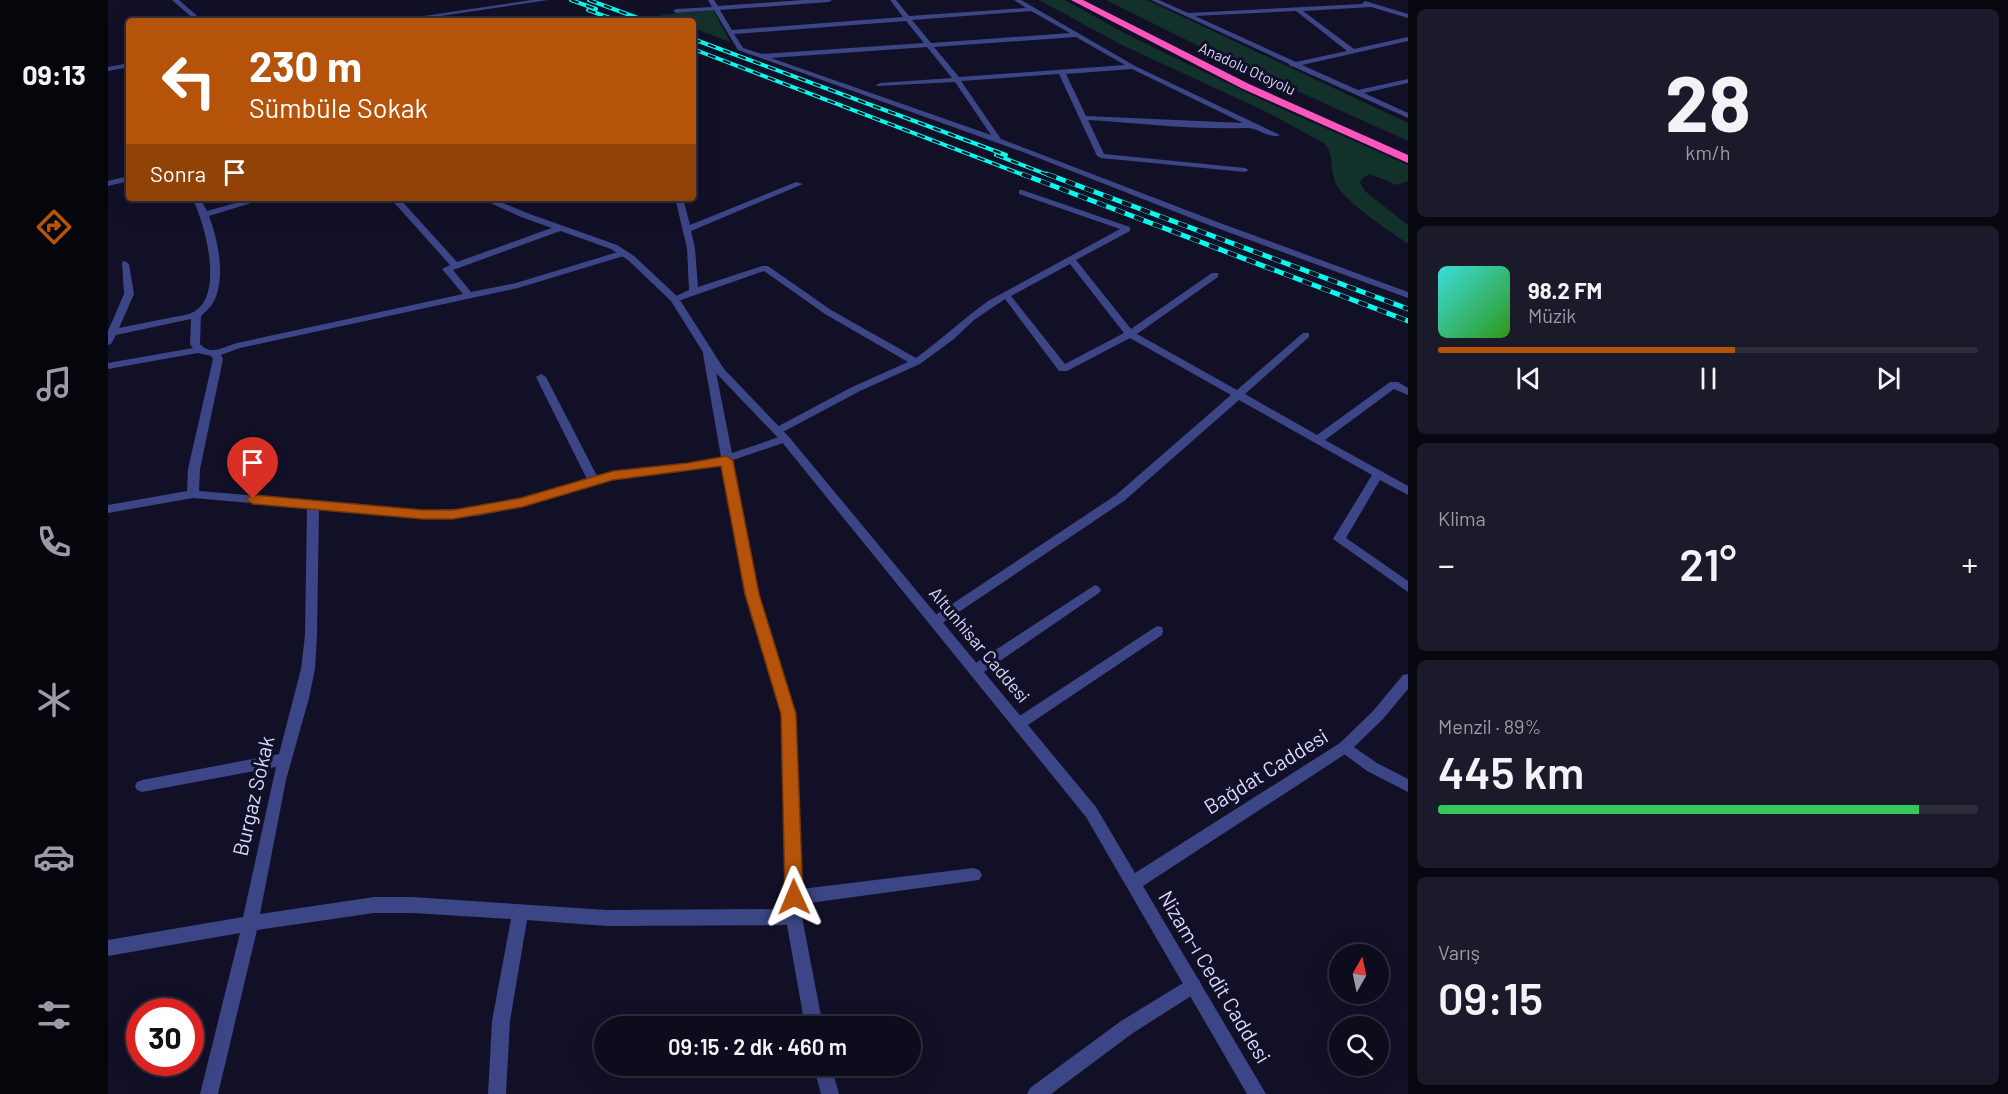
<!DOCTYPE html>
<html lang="tr">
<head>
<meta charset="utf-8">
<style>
	:root { --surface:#0d0c1d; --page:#1b1a2a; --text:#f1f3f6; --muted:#9a9ba4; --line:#2d2c3b; --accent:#b45309 }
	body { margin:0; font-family:Barlow,sans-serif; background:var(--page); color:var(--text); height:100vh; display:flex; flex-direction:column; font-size:22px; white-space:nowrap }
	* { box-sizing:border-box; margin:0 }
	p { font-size:20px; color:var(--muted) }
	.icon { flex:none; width:33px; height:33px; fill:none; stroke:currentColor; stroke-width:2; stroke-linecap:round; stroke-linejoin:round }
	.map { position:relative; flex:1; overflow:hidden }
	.drawer { display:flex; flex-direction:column; gap:9px; padding:9px; background:#070710; width:600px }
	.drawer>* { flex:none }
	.guide { position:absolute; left:18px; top:18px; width:570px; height:183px; border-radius:6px; box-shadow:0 6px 24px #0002,0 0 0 2px var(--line); background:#b45309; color:#fff; overflow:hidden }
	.needle { width:39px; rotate:9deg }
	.tools { position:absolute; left:1221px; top:944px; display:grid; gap:12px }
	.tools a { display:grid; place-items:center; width:60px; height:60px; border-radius:50%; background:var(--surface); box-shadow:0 6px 24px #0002,0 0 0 2px var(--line); font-size:30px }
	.speed { position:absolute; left:18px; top:998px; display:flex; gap:12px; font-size:30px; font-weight:700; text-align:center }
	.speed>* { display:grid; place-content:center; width:78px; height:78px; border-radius:50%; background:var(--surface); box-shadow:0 6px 24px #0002,0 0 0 2px var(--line); line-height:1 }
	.speed .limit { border:9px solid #d22; background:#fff; color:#111 }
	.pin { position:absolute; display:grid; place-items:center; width:51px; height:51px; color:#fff; margin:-62px -26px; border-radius:50% 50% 50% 0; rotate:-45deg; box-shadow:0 0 6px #0007 }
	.pin .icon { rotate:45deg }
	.me { position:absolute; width:66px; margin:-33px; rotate:359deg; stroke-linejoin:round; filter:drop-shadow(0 0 4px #0008) }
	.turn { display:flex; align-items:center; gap:21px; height:126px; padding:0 24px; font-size:27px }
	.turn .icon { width:78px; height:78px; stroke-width:2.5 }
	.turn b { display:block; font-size:42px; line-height:51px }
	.then { display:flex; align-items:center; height:57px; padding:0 24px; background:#0003; gap:12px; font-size:22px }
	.big { font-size:45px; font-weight:600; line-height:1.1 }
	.drawer .tile { flex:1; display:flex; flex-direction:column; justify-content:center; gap:9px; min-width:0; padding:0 21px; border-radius:9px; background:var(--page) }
	.drawer .dial { align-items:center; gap:0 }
	.dial b { font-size:78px; line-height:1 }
	.song { display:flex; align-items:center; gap:18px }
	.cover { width:72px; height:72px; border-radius:9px; background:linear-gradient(135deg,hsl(180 70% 55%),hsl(110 70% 35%)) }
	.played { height:6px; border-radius:3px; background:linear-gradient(90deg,var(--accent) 55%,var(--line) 55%) }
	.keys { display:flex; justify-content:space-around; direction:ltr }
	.heat { display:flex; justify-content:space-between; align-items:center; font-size:33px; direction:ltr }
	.charge { height:9px; border-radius:4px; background:linear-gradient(90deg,#34c759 89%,var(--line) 0) }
	.trip { position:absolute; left:486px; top:1016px; width:327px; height:60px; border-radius:30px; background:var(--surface); box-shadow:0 6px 24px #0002,0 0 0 2px var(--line); font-weight:600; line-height:60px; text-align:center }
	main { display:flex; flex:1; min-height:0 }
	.tabs { display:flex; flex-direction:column; width:108px; justify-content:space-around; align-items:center; background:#05050c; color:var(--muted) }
	.tabs .icon { width:42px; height:42px }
	.tabs .on { color:var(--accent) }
	.tabs b { font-size:27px; color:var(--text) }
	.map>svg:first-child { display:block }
</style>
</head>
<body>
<main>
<nav class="tabs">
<b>09:13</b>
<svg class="icon on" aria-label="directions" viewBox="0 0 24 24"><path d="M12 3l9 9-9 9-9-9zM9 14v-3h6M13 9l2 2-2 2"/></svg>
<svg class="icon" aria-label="music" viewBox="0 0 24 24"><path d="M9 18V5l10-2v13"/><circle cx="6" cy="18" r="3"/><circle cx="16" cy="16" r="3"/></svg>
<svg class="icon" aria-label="phone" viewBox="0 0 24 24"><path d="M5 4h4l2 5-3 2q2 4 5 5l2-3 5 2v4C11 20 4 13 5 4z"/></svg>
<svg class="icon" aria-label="climate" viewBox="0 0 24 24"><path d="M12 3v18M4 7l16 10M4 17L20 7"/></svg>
<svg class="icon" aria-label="car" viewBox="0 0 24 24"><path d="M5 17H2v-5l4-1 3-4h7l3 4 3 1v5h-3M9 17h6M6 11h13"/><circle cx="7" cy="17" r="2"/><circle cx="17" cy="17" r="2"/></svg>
<svg class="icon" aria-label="filters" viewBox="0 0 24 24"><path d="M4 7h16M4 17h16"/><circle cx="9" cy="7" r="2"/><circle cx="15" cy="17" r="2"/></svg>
</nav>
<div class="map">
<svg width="1300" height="1094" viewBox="0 0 1300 1094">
	<rect width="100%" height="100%" fill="#111027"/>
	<g fill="#13312b">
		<path d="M 931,0 L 957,0 L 1018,34 L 1152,99 L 1300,165 L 1300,181 L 1289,185 L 1262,174 L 1254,178 L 1252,183 L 1258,192 L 1300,225 L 1300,244 C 1281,230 1239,204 1228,184 C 1222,171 1226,155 1217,144 L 1163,114 L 1014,45 Z"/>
		<path d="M 998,0 L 1039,0 L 1300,123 L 1300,141 L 1109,55 Z"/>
		<path d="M 605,10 L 622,42 L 585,28 L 585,21 L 568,21 L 552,15 Z"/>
	</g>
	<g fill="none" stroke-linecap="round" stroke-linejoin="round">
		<g fill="#3c4585" fill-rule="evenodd">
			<path d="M 600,0 L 606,0 L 610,6 L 695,0 L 724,0 L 721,2 L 612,10 L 624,30 L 795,17 L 782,0 L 788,0 L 801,16 L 918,8 L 906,0 L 913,0 L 1027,66 L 1172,135 C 1163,140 1149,127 1138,128 C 1085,130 1032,123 980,120 L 996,154 L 1137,168 L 1141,170 L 1137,172 L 993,158 L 989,156 L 951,74 L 853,81 L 893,139 L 1112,223 L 1300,292 L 1300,298 L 1106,227 L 915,152 L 630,50 L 606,10 L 568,13 L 565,11 L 568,9 L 604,7 ZM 923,11 L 962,33 L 823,43 L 804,20 ZM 798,21 L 816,43 L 654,54 L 635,48 L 626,34 ZM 968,37 L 1017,65 L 851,77 L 826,47 ZM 819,47 L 844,78 L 772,83 L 768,85 L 770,86 L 847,82 L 883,135 L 663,58 ZM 1024,69 L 1135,123 L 978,116 L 958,74 Z"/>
			<path d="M 1043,0 L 1051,0 L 1080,13 L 1254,4 L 1257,1 L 1300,14 L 1300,18 L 1263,7 L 1195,11 L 1246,49 L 1300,37 L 1300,41 L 1194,65 L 1250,90 L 1300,79 L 1300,83 L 1256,93 L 1300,113 L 1300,118 L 1186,67 L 1182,66 L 1181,64 ZM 1188,11 L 1239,51 L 1188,62 L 1087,16 Z"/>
			<path d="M 21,63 L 21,67 L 0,71 L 0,67 Z"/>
			<path d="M 21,176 L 21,181 L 0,186 L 0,181 Z"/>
			<path d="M 688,182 L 695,184 L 583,231 L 587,248 L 590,287 L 654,266 L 660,266 L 723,310 L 808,358 C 833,340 855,319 880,301 L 1012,229 L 911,194 L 911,190 L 914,190 L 1022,227 L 1022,231 L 968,260 L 1023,329 L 1104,273 L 1110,273 L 1110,277 L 1029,334 L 1129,390 L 1195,333 L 1201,333 L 1201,337 L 1137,394 L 1209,435 L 1282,382 L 1290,382 L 1300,388 L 1300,395 L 1286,389 L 1217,440 L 1300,486 L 1300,495 L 1272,480 L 1238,538 L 1300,581 L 1300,592 L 1225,539 L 1264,475 L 1131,400 L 1016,501 L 833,624 L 823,624 L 822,621 L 823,618 L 1008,495 L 1123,395 L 1022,338 L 959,371 L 951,371 L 897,299 L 866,320 L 846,339 L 812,364 L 752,391 L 673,433 L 665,433 L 664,431 L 665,429 L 744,387 L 800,362 L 717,314 L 656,271 L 570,301 L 564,301 L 562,299 L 581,290 L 579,248 L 567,198 L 575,198 L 582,225 ZM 962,264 L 1016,333 L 957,364 L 903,296 Z"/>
			<path d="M 84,198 L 92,198 L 99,211 L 146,198 L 159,198 L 101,216 C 110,240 118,277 106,301 C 103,307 98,311 93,316 L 92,344 C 103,356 115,347 129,343 L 355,294 L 334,269 L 342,265 L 282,198 L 291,198 L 349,262 L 449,226 L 455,226 L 455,230 L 345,270 L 363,292 L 408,283 L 513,251 L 519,251 L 519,255 L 410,288 L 132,348 L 113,355 L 115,359 L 92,469 L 91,491 L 315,510 L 369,508 L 413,499 L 479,479 L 428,377 L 433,374 L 438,377 L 489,476 L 499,473 L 602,460 L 613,457 L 595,354 L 596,352 L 604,352 L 624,453 L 677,435 L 682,439 L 681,441 L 625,460 L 650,594 L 687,714 L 693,889 L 866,868 L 871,870 L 874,875 L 871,880 L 694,904 L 694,917 L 715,1026 L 697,1026 L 679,925 L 499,926 L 419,920 L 402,1021 L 398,1094 L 380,1094 L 384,1021 L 403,919 L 304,913 L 266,913 L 149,930 L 110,1094 L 92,1094 L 132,933 L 0,956 L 0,940 L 135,917 L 168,767 L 34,792 L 29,790 L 27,786 L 29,782 L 34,780 L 171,754 L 193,669 L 197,635 L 199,508 L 85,498 L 0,513 L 0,505 L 79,491 L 80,469 L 105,359 L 103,356 L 90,353 L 0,369 L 0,363 L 85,348 L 82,344 L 83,319 L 8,335 L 3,344 L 0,345 L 0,331 L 16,294 L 14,262 L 17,261 L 21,264 L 26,294 L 11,328 C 27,325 44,321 61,318 C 68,316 77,316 83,313 C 118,299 97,222 84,198 ZM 615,464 L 638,594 L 673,714 L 678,909 L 499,910 L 304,897 L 266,897 L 152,914 L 178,780 L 201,698 L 207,669 L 209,635 L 211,509 L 315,518 L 369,516 L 414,507 L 500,481 L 603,468 Z"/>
			<path d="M 987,585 L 991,587 L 993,590 L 991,593 L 873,674 L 868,675 L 863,674 L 861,670 L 863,666 Z"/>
			<path d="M 1049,626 L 1054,627 L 1055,631 L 1054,635 L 917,727 L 912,729 L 907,727 L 905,723 L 907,719 Z"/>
			<path d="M 1237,741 L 1269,763 L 1300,779 L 1300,792 L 1259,771 L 1232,751 L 1230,747 L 1232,743 Z"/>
			<path d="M 1085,977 L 1091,979 L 1093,985 L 1091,991 L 1025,1033 L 943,1094 L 919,1094 L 922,1088 L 1013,1021 Z"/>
			<path d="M 705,1065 L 723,1065 L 731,1094 L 713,1094 Z"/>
		</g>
		<g fill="#3c4585" fill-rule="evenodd">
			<path d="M 64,0 L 71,0 L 95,21 L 88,21 Z"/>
			<path d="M 424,0 L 440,0 L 299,21 L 282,21 Z"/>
			<path d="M 372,198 L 383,198 L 419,213 L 509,245 L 526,256 L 570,297 L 616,369 L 681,437 L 988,807 L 1027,873 L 1232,743 L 1265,711 L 1295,675 L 1300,674 L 1300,689 L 1275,719 L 1242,751 L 1035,886 L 1158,1094 L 1139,1094 L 978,817 L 673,441 L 608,373 L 563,301 L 520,260 L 503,249 L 413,217 Z"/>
		</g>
		<path fill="#fb55be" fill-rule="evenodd" d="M 963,0 L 975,0 L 1141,84 L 1300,155 L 1300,163 L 1133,88 Z"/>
		<g stroke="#08f9ed" stroke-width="4">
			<g id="rail-far1">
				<path d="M 463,0 L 488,9"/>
				<path d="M 481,0 L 538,21"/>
				<path d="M 480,10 L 510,21"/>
				<path d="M 585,39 L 898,155"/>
				<path d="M 585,49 L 918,176"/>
				<path d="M 888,155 L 943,176"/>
			</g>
		</g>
		<g stroke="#08f9ed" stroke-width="5">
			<g id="rail">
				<path d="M 914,174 L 1300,321"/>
				<path d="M 939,174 L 1300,309"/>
			</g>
		</g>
		<use href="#rail-far1" stroke="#111027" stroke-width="2" stroke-dasharray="8" stroke-linecap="butt"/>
		<use href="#rail" stroke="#111027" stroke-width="4" stroke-dasharray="10" stroke-linecap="butt"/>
	</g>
	<path fill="#b45309" stroke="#753606" stroke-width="1.5" d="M 619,456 L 625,461 L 651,594 L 688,714 L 695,897 L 692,903 L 686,905 L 679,903 L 677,897 L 673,714 L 637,594 L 613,466 L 505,480 L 414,507 L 345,519 L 315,519 L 145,504 L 138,499 L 145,495 L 315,510 L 345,510 L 413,498 L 505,471 L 580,463 Z"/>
	<g text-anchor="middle" stroke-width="6" stroke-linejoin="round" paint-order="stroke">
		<g font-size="15" fill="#d7d9fe" stroke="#111027">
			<text transform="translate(1139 69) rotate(25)" y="5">Anadolu Otoyolu</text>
		</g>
		<g font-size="18" fill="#d7d9fe" stroke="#111027">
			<text transform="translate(871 645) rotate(50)" y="6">Altunhisar Caddesi</text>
		</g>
		<g font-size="21" fill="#d7d9fe" stroke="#111027">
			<text transform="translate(1158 772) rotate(-32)" y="7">Bağdat Caddesi</text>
			<text transform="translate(146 796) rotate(-77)" y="7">Burgaz Sokak</text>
			<text transform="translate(1106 977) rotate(59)" y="7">Nizam-ı Cedit Caddesi</text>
		</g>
	</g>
</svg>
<div class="tools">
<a><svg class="needle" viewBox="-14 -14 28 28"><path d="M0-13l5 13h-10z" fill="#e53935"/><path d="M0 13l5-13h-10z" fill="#9a9ba4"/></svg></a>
<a><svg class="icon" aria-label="search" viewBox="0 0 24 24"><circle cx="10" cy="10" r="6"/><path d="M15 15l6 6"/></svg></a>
</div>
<div class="speed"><div class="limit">30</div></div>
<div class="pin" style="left:145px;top:499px;background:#d93025"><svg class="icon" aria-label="arrive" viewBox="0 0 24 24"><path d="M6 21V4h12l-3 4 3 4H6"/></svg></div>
<svg class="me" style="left:686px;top:897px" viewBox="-20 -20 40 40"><path d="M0-17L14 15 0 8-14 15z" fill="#b45309" stroke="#fff" stroke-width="4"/></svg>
<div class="trip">09:15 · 2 dk · 460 m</div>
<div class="guide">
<div class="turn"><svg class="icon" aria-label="left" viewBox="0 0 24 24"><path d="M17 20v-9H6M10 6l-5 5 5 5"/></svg><div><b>230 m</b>Sümbüle Sokak</div></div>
<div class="then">Sonra<svg class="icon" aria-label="arrive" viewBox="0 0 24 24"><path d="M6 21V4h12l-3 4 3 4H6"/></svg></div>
</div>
</div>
<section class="drawer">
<div class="tile dial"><b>28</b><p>km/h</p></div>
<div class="tile">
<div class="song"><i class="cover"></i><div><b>98.2 FM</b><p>Müzik</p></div></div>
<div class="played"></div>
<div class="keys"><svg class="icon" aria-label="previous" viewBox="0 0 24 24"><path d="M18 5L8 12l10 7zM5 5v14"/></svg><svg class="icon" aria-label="pause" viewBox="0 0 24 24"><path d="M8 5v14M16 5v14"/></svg><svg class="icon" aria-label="next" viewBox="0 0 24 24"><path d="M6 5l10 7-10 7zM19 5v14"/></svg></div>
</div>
<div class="tile"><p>Klima</p>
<div class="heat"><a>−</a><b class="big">21°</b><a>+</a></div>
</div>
<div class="tile"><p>Menzil · 89%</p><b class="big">445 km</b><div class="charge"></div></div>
<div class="tile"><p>Varış</p><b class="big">09:15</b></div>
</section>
</main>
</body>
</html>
